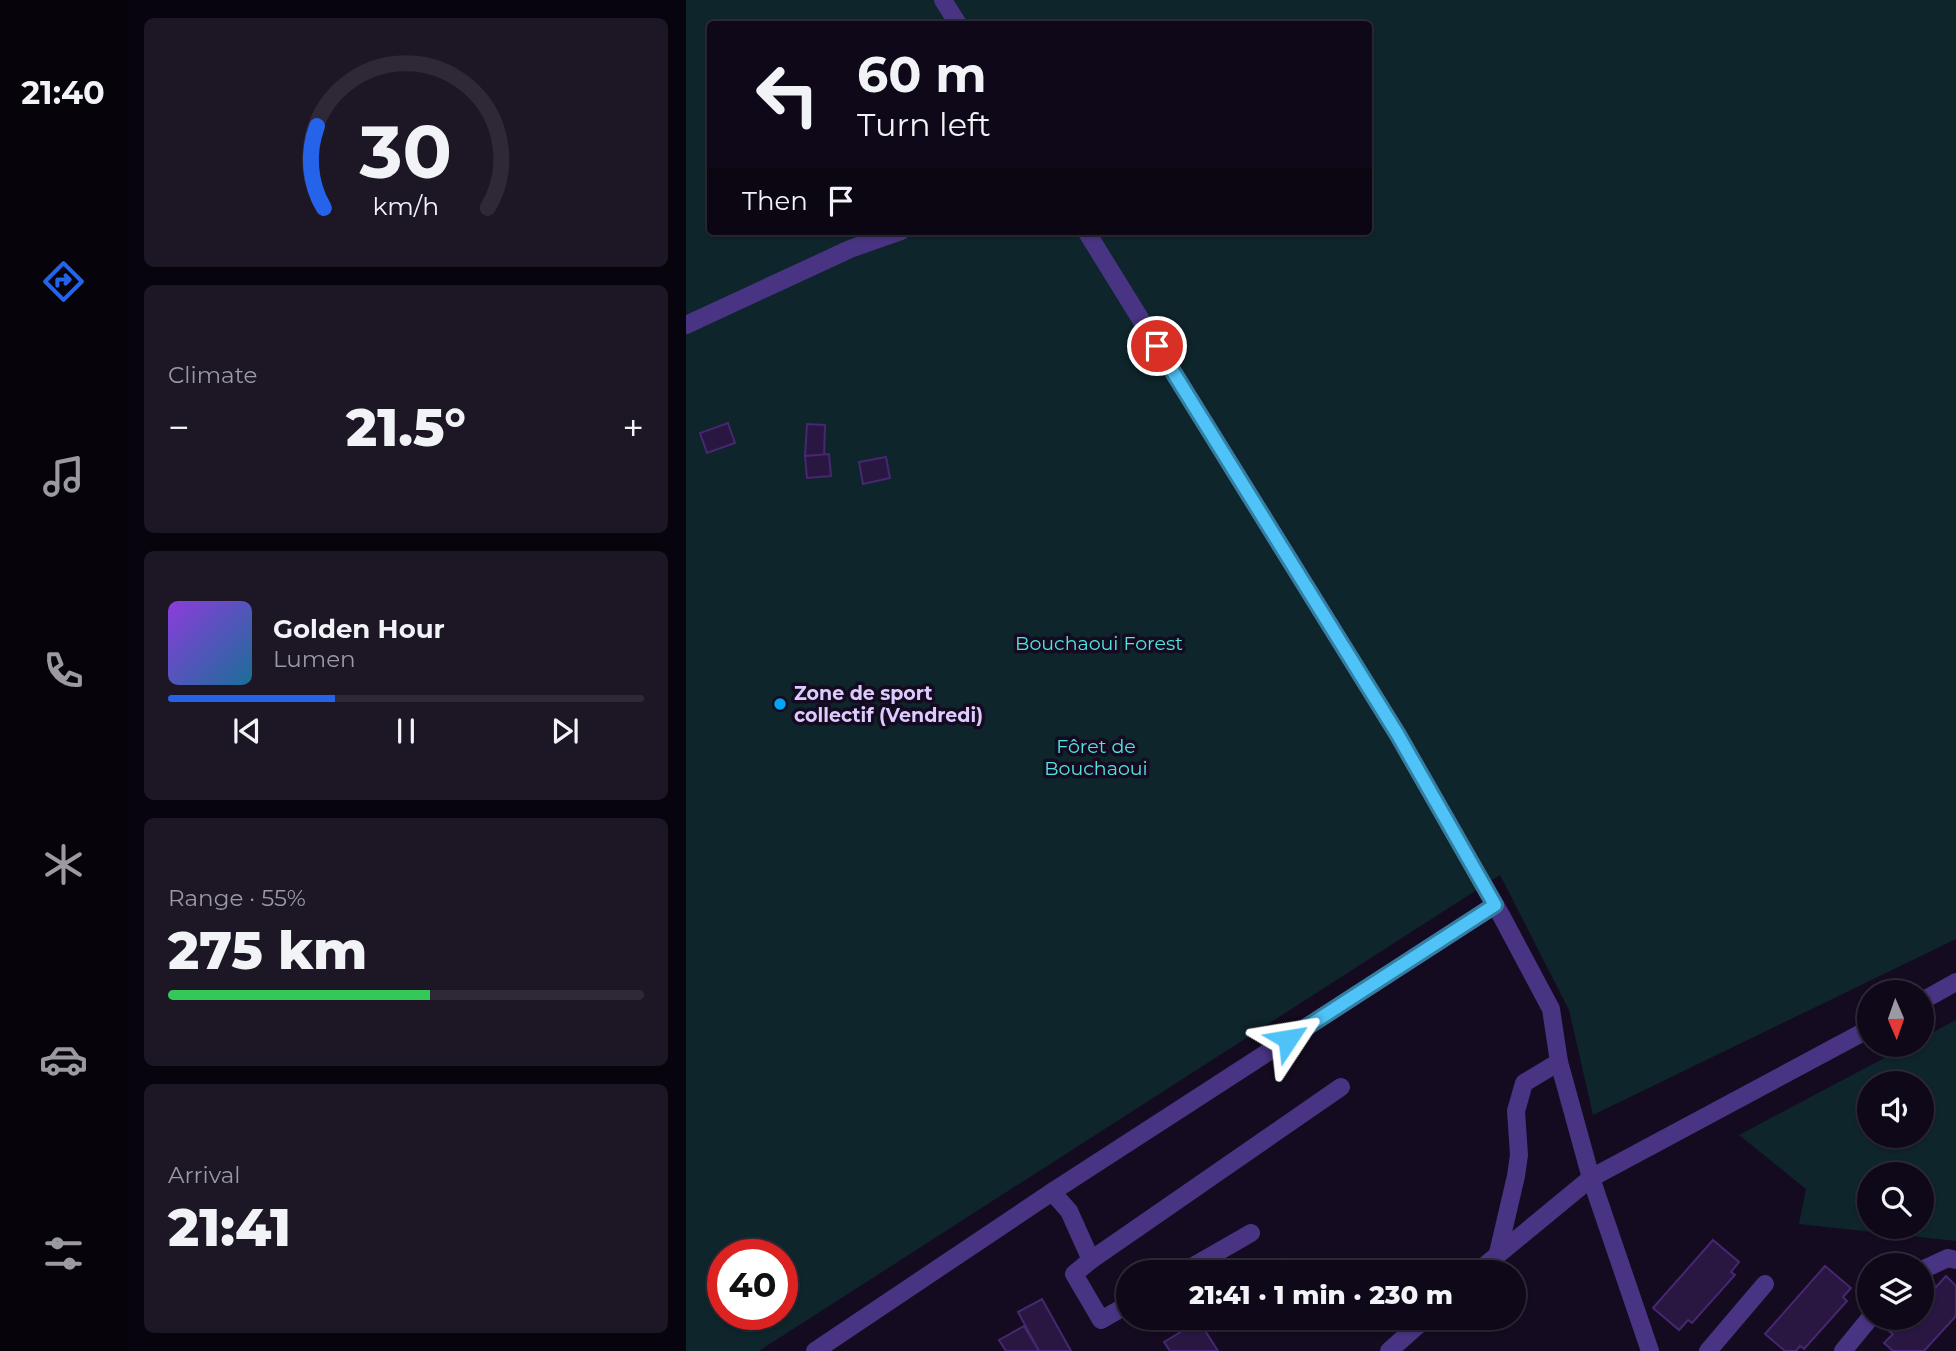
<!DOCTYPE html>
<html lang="en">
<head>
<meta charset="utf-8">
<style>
	:root { --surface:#0f0818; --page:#1d1625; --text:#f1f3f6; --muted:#9b9aa2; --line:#2f2937; --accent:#2563eb }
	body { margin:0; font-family:Montserrat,sans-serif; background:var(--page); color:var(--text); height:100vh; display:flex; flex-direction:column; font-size:26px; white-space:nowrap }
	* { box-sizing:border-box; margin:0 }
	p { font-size:23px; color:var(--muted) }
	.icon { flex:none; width:38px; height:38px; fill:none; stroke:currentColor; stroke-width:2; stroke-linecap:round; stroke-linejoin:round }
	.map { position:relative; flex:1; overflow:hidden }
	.side { display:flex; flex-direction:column; gap:18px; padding:18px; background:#08040d; width:560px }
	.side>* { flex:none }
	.top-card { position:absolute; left:21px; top:21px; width:665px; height:214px; border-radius:7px; box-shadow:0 2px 5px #0004,0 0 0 2px var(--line); background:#0f0818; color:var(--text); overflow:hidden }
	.needle { width:46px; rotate:178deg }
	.buttons { position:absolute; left:1171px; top:980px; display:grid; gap:14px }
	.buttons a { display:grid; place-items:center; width:77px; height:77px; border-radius:50%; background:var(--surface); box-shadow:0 2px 5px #0004,0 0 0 2px var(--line); font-size:35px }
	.speed { position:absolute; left:21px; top:1239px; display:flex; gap:14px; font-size:35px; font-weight:700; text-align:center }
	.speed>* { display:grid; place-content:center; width:91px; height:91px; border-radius:50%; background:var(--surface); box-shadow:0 2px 5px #0004,0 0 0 2px var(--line); line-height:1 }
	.speed .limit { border:10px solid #d22; background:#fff; color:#111 }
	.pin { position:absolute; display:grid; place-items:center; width:60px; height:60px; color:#fff; margin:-30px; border:4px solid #fff; border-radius:50%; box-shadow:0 2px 7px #0007 }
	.me { position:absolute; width:77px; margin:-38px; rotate:57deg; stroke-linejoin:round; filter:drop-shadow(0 0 5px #0008) }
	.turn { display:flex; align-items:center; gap:24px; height:147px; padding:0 35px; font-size:32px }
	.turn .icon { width:91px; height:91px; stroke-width:2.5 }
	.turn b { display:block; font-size:49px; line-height:60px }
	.then { display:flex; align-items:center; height:66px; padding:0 35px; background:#0003; gap:14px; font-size:26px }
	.big { font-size:52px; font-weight:800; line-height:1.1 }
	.side .card { flex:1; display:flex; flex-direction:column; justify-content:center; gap:10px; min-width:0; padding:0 24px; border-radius:10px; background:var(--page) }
	.side .dial { align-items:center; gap:0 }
	.dial svg { height:182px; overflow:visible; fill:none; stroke:var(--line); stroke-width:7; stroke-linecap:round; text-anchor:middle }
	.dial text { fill:var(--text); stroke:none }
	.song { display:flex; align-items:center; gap:21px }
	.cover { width:84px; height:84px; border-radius:10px; background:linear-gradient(135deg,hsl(270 70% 55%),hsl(200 70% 35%)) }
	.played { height:7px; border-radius:4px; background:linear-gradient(90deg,var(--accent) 35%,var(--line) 35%) }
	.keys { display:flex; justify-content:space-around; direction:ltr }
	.heat { display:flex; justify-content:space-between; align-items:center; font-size:38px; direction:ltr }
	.charge { height:10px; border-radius:5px; background:linear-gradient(90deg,#34c759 55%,var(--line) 0) }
	.trip { position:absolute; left:430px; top:1260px; width:410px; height:70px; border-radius:35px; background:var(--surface); box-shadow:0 2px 5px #0004,0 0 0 2px var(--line); font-weight:800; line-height:70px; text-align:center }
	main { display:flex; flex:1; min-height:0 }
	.tabs { display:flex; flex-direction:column; width:126px; justify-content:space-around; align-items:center; background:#06030a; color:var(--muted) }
	.tabs .icon { width:49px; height:49px }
	.tabs .active { color:var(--accent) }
	.tabs b { font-size:32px; color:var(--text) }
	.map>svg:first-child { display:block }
</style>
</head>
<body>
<main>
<nav class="tabs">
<b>21:40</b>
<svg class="icon active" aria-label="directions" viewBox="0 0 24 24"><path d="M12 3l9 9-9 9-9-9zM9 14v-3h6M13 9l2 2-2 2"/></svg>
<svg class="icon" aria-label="music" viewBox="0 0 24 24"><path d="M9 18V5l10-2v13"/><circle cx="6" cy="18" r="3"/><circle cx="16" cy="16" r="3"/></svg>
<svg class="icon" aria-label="phone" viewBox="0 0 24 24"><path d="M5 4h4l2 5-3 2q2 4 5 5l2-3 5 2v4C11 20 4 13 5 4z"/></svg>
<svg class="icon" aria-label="climate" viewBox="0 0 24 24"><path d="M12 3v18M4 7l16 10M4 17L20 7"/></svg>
<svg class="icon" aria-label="car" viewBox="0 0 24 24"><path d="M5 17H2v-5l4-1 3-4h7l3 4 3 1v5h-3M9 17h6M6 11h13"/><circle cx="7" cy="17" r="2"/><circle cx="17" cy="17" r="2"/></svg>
<svg class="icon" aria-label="filters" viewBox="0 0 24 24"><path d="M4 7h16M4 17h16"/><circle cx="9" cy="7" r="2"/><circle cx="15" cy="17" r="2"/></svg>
</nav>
<section class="side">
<div class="card dial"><svg viewBox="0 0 100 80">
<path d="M14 69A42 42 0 1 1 86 69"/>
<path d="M14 69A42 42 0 0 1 11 33" stroke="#2563eb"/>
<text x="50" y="56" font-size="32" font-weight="700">30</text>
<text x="50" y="72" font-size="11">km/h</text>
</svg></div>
<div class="card"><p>Climate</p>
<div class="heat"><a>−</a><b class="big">21.5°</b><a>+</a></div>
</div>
<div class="card">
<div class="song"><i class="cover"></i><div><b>Golden Hour</b><p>Lumen</p></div></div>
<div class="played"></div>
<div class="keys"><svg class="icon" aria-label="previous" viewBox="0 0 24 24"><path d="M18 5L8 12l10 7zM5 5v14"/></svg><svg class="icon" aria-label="pause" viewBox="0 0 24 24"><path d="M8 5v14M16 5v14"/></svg><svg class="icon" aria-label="next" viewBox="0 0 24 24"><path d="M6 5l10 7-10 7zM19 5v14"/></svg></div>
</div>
<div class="card"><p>Range · 55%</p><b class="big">275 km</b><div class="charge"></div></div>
<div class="card"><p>Arrival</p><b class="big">21:41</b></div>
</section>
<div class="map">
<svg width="1270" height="1351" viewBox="0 0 1270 1351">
	<rect width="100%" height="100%" fill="#140b20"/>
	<g fill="#0e252b" fill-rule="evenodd">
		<path d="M 0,0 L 1270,0 L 1270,939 L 907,1115 L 883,1010 L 814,875 L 73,1351 L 0,1351 ZM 24,24 L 682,24 L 682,231 L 24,231 ZM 37,1255 L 96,1255 L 96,1314 L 37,1314 Z"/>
		<path d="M 1270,1020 L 1270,1241 L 1113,1224 L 1120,1189 L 1053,1135 L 1223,1045 L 1236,1045 L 1236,1038 ZM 1183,1083 L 1236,1083 L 1236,1136 L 1183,1136 ZM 1183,1174 L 1236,1174 L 1236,1227 L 1183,1227 Z"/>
	</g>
	<g fill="#291742" stroke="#462770" stroke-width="2">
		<path d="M 42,423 L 49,443 L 21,453 L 14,433 Z"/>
		<path d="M 121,424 L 139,425 L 138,457 L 119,456 Z"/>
		<path d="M 143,454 L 145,476 L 121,478 L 119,456 Z"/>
		<path d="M 200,457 L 204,478 L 177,484 L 173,462 Z"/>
		<path d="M 1027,1240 L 1053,1262 L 1045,1272 L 1049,1275 L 1006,1323 L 1002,1320 L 993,1330 L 967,1308 Z"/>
		<path d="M 596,1259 L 601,1271 L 568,1272 L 567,1271 Z"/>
		<path d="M 1139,1266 L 1165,1288 L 1157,1297 L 1161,1301 L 1118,1349 L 1114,1346 L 1110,1351 L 1099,1351 L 1079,1334 Z"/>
		<path d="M 1260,1276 L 1270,1286 L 1270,1316 L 1238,1351 L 1207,1351 L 1198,1343 L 1207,1334 L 1203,1331 L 1215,1318 L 1236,1318 L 1236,1295 L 1246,1283 L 1250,1287 Z"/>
		<path d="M 356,1299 L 385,1351 L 353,1351 L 332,1312 Z"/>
		<path d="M 513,1321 L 532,1351 L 484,1351 L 478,1342 Z"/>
		<path d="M 338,1326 L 353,1351 L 320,1351 L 313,1340 Z"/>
	</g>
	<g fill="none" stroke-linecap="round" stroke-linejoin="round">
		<g stroke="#483482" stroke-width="18">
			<path d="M 257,0 L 272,24"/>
			<path d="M 400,231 L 712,735 L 816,917 L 865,1009 L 873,1062 L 905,1178 L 964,1351"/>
			<path d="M 0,325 L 164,249 L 215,231"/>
			<path d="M 1236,1001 L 1270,982"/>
			<path d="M 366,1192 L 383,1211 L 405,1260 L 388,1274 L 415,1320 L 443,1304"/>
			<path d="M 812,1253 L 830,1176 L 833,1155 L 830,1111 L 838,1083 L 873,1062"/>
			<path d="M 405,1260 L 655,1087"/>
			<path d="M 1236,1270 L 1262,1258 L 1270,1260"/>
			<path d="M 497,1272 L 565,1233"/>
			<path d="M 791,1272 L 905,1178 L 1183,1029"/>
			<path d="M 129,1351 L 366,1192 L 809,905"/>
			<path d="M 703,1351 L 740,1318"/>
			<path d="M 1022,1351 L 1079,1284"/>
			<path d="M 1157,1351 L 1184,1318"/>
		</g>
	</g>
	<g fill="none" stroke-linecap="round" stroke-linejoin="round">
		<g stroke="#337fa1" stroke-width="18">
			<path id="route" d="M 471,346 L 712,735 L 809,905 L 602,1039"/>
		</g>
		<use href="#route" stroke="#4fc3f7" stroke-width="12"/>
	</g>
	<circle fill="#00a6f6" stroke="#140b20" stroke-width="2.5" cx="94" cy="704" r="7"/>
	<g text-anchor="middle" stroke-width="7" stroke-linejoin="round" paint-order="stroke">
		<g font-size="19" fill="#51e5e1" stroke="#140b20">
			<text x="413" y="650">Bouchaoui Forest</text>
			<text x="410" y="753">Fôret de<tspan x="410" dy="22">Bouchaoui</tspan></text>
		</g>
		<g font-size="19" font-weight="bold" fill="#ddcbff" stroke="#140b20" text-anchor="start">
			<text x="108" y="700">Zone de sport<tspan x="108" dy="22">collectif (Vendredi)</tspan></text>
		</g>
	</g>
</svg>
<div class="buttons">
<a><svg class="needle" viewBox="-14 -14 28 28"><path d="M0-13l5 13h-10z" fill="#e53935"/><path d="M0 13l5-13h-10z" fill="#9b9aa2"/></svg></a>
<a><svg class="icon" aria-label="sound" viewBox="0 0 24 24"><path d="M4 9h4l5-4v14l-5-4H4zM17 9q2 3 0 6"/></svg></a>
<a><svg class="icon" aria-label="search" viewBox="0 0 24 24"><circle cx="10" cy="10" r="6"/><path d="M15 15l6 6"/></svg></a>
<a><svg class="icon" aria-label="layers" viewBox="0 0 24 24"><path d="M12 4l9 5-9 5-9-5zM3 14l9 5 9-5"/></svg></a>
</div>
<div class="speed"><div class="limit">40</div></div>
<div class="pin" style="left:471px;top:346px;background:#d93025"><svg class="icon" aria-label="arrive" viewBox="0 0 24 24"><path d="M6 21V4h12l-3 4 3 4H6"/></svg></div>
<svg class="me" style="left:602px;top:1039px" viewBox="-20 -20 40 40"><path d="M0-17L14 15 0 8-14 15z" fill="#4fc3f7" stroke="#fff" stroke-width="4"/></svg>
<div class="trip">21:41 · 1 min · 230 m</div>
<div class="top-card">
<div class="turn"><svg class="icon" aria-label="left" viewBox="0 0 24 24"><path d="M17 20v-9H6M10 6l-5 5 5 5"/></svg><div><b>60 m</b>Turn left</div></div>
<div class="then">Then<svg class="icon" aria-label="arrive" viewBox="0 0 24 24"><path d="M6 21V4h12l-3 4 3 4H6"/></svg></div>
</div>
</div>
</main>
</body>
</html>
